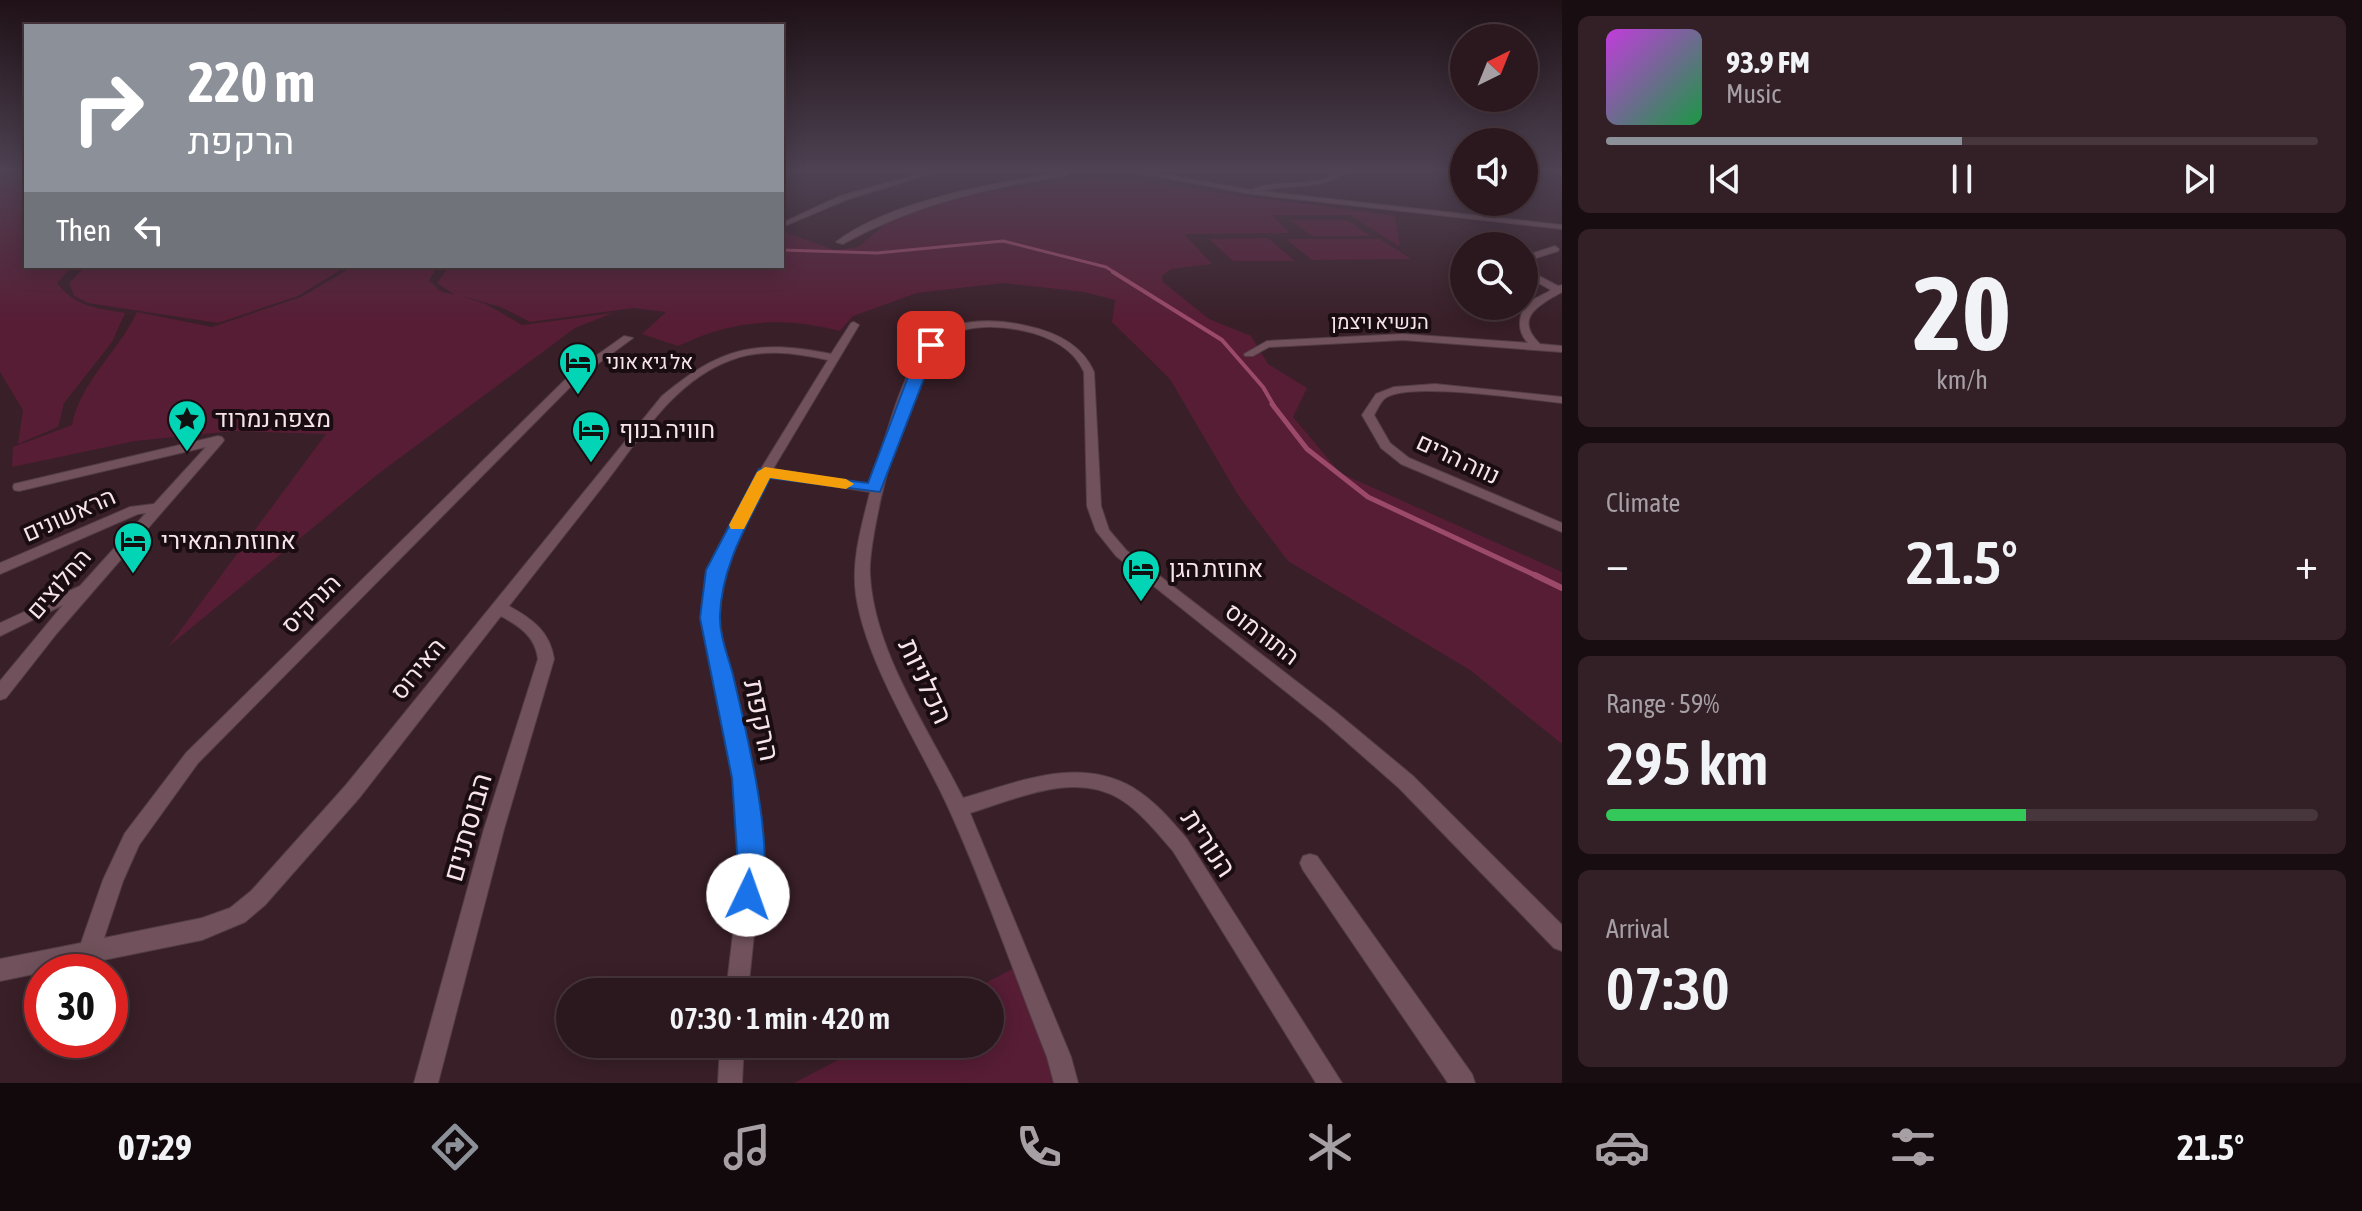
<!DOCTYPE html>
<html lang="en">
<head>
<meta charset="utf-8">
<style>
	:root { --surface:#2b171e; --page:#332027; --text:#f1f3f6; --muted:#a69fa4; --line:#47363c; --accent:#8c9099 }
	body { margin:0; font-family:"Asap Condensed",Heebo,sans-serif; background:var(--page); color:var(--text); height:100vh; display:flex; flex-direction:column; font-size:30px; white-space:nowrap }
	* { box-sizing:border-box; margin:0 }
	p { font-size:26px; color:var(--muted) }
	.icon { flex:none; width:44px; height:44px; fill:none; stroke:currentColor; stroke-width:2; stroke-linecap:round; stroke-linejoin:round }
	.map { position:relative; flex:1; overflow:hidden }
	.drawer { display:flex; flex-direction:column; gap:16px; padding:16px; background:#180d10; width:800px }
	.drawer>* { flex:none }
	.top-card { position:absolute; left:24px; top:24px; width:760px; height:244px; border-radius:0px; box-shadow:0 4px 20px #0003,0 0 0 2px var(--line); background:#8c9099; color:#fff; overflow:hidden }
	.needle { width:52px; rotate:43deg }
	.controls { position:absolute; left:1450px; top:24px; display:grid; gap:16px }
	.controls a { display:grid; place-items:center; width:88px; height:88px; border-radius:50%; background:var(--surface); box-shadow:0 4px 20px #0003,0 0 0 2px var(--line); font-size:40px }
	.speed { position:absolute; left:24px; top:954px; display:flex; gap:16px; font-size:40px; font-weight:700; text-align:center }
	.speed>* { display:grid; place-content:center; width:104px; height:104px; border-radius:50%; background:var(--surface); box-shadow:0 4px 20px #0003,0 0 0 2px var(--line); line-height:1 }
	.speed .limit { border:12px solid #d22; background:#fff; color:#111 }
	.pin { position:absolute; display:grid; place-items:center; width:68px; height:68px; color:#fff; margin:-34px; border-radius:16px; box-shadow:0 4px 12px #0006 }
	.me { position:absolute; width:88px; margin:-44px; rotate:3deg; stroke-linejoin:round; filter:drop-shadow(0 0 6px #0008) }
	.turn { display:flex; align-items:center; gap:28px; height:168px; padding:0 32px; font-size:36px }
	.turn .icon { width:104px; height:104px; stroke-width:2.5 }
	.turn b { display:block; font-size:56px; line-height:68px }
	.then { display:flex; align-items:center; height:76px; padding:0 32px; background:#0003; gap:16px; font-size:30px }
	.big { font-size:60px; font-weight:600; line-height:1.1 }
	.drawer .widget { flex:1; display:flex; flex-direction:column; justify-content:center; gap:12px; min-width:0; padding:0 28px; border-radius:12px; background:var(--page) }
	.drawer .dial { align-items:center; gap:0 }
	.dial b { font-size:104px; line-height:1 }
	.song { display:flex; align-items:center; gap:24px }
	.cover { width:96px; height:96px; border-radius:12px; background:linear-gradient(135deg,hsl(290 70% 55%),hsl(140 70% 35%)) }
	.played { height:8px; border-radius:4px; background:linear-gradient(90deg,var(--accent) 50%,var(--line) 50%) }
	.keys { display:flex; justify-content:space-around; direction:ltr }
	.heat { display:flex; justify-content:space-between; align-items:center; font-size:44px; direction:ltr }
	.charge { height:12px; border-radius:6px; background:linear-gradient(90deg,#34c759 59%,var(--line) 0) }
	.trip { position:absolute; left:556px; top:978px; width:448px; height:80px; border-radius:40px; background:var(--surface); box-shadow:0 4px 20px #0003,0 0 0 2px var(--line); font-weight:600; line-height:80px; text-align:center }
	.menu { display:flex; height:128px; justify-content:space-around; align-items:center; background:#11090c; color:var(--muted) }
	.menu .icon { width:56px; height:56px }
	.menu .on { color:var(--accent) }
	.menu b { font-size:36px; color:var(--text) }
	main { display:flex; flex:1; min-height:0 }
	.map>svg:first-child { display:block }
</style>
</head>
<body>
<main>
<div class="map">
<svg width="1562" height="1083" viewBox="0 0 1562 1083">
	<rect width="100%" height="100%" fill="#391f28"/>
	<g fill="#571d35">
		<path d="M 0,170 L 26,170 L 26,266 L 72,266 L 57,283 C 76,307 96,308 125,313 L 112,342 L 64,403 L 58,427 L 18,444 L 23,410 L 0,372 Z"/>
		<path d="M 1102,177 L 1395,216 L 1400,247 L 1350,215 L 1272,215 L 1290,233 L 1184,234 L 1212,264 L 1171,269 L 1162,276 L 1163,282 L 1209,319 L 1251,336 L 1268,364 L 1307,388 L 1293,417 L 1340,473 L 1562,572 L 1562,744 L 1470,670 L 1288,561 L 1238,495 L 1170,379 L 1112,322 L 1115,300 L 1084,292 L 1003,283 L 917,293 L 853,316 L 840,331 C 782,316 731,320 678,346 L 642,334 L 666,312 L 634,308 L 530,322 L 501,307 L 461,296 L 486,304 L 522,325 L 613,313 L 575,328 L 378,474 L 168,647 L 326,434 L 234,431 L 135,441 L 12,467 L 13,447 L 72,425 C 80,382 119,351 137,312 L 212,327 L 301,297 L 354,266 L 438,266 L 429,280 L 440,291 L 455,295 L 437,283 L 449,266 L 782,266 L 782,231 L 834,250 L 858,247 L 890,220 L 974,193 Z"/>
		<path d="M 1290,220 L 1347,220 L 1371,236 L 1312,236 Z"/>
		<path d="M 1268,238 L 1295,261 L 1233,261 L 1209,239 Z"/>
		<path d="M 1286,239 L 1380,239 L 1411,259 L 1312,260 Z"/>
		<path d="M 86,266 L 347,266 L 298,296 L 218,323 L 88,303 L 74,296 L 69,283 Z"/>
		<path d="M 1022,964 L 1066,1083 L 794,1083 L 868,1044 L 990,1044 L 990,992 L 968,992 Z"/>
	</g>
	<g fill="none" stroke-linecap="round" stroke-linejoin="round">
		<path stroke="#9c4a69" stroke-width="3" d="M 782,250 L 877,253 L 1003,241 L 1106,267 L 1117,274"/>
		<path stroke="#9c4a69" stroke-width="4" d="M 1113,272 L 1222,340 L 1263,387 L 1274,406"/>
		<path stroke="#9c4a69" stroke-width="5" d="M 1272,404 L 1307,449 L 1368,497 L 1539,577"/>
		<path stroke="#9c4a69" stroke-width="6" d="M 1535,575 L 1562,588"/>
		<g stroke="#533d45" stroke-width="2">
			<g id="street">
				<path d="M 932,170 L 942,170 L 846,200 L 782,227 L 782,223 L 840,196 Z"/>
				<path d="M 1065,170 L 1072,170 L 1065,176 C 986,188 913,205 843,244 L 836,242 C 891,200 995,183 1063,172 Z"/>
				<path d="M 1123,170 L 1138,170 L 1251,190 C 1274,180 1301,186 1324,179 C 1334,176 1339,170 1349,170 C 1324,191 1290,183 1260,191 L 1562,225 L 1562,229 L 1251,194 Z"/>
				<path d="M 1555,246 L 1559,249 L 1558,251 L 1524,262 L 1524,256 Z"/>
				<path d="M 1524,268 L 1558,286 L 1562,285 L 1562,292 C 1539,305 1513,318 1540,344 L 1562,346 L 1562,352 L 1403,340 L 1269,347 L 1253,356 L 1245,356 L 1244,354 L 1267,341 L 1403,334 L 1528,343 C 1517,332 1517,314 1529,303 C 1534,298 1545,294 1551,290 L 1524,275 Z"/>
				<path d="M 854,322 L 859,325 L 773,469 L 872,485 C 883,445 902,366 932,338 C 955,317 998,319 1027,326 C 1055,332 1082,344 1094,372 L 1101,506 L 1109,530 L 1126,550 L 1336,712 L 1413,776 L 1562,925 L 1562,951 L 1554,948 L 1399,788 L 1324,722 L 1116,556 L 1096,531 L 1087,506 L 1084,372 C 1073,347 1046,335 1020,330 C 995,325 959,324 939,343 C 910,371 867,533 870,575 C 874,652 929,730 963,798 C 1019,782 1077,756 1132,787 C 1154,800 1171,820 1187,839 L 1342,1083 L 1316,1083 L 1173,851 C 1157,833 1141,812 1120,799 C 1074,771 1016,799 970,813 L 1071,1057 L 1078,1083 L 1054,1083 L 1047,1057 C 1014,974 985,888 948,807 C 919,744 866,663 856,595 C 851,560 862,525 870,492 L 769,476 L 722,570 L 718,618 L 753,778 L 761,867 L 748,992 L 726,992 L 741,867 L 735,778 L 702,618 L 708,570 L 759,472 L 828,360 C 796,353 763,348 731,360 C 673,381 639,440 603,486 C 572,526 540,566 509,606 C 532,619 550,631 554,659 L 504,829 L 438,1083 L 414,1083 L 484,829 L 538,659 C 535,636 520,627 501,616 L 360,797 L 265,905 L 245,922 L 202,940 L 0,981 L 0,959 L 81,943 L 103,880 L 125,833 L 186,753 L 573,372 L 624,336 L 633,338 L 581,376 L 198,763 L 139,845 L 123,881 L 104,938 L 202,918 L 230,908 L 251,891 L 346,785 L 662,396 C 721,347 756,339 831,354 L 851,323 Z"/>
				<path d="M 1435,384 L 1562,397 L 1562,403 C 1531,400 1404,380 1384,399 C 1380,403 1377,410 1374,415 L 1390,443 L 1409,458 L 1562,523 L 1562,532 L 1401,464 L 1381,448 L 1362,415 L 1376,394 L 1394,387 Z"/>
				<path d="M 218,436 L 222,437 L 224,440 L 222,443 L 57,633 L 6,698 L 0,700 L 0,681 L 63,605 L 0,636 L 0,623 L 80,586 L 146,513 L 138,514 L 0,574 L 0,563 L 130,507 L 154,504 L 206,447 L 19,491 L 14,490 L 13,487 L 14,484 Z"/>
				<path d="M 1310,854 L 1317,856 L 1472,1074 L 1475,1083 L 1448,1083 L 1303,870 L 1300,863 L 1303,856 Z"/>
				<path d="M 720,1044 L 744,1044 L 742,1083 L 718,1083 Z"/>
			</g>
		</g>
		<use href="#street" fill="#71525c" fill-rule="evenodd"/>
	</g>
	<linearGradient id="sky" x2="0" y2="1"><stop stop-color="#1f1116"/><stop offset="0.53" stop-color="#4e4253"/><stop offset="1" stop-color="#4e4253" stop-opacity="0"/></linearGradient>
	<rect width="1562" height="322" fill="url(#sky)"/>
	<path fill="#1a73e8" stroke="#114b97" stroke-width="2" d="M 926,342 L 937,345 L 880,492 L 770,478 C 748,523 722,564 720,615 C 719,634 728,656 733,675 C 745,728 779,856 758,905 L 748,908 L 738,905 L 734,895 L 738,867 L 732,778 L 700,618 L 706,570 L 759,469 L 868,483 L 911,369 Z"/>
	<path fill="#f59e0b" d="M 765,467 L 846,479 L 854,484 L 846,489 L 770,478 L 744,529 L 731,529 L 729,525 L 757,472 Z"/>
	<defs>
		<g id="hotel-pin" transform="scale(2)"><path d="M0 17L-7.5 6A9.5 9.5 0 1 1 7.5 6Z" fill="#02d5b6" stroke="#190d11"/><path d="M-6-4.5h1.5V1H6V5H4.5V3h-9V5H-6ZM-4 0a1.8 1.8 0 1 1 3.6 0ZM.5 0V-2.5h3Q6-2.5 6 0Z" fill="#111"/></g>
		<g id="sight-pin" transform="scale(2)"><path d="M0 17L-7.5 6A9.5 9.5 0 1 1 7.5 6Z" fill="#02d5b6" stroke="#190d11"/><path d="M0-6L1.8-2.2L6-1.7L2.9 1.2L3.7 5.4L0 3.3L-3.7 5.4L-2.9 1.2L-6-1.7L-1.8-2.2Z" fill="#111"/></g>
	</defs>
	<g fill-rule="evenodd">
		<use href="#hotel-pin" x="578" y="362"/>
		<use href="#sight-pin" x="187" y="419"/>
		<use href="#hotel-pin" x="591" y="430"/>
		<use href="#hotel-pin" x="133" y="541"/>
		<use href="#hotel-pin" x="1141" y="569"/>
	</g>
	<g text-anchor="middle" stroke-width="8" stroke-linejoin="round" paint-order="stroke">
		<g font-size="20" fill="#f7e4ea" stroke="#190d11">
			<text x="1380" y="329">הנשיא ויצמן</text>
		</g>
		<g font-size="20" fill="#f7e4ea" stroke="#190d11" text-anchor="start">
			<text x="606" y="369">אל גיא אוני</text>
		</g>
		<g font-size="24" fill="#f7e4ea" stroke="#190d11" text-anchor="start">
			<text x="215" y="427">מצפה נמרוד</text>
			<text x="619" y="438">חוויה בנוף</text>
			<text x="161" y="549">אחוזת המאירי</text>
			<text x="1169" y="577">אחוזת הגן</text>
		</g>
		<g font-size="24" fill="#f7e4ea" stroke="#190d11">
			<text transform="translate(1458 459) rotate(25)" y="8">נווה הרים</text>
			<text transform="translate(69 515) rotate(-24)" y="8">הראשונים</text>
			<text transform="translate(59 584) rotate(-49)" y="8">החלוצים</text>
			<text transform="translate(311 604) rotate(-45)" y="8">הנרקיס</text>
			<text transform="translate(1262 634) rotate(37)" y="8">התורמוס</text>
			<text transform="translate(418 669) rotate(-51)" y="8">האירוס</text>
		</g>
		<g font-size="28" fill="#f7e4ea" stroke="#190d11">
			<text transform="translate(926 681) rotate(65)" y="10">הכלניות</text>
			<text transform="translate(762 720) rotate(78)" y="10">הרקפת</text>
			<text transform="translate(467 827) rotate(-74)" y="10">הבוסתנים</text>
			<text transform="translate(1209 843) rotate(56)" y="10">הנורית</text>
		</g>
	</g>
</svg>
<div class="controls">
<a><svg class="needle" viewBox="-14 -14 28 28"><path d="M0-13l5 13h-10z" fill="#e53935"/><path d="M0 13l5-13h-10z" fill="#a69fa4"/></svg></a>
<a><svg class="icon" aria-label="sound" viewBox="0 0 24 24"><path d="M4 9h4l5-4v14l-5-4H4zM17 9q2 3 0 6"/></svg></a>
<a><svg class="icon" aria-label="search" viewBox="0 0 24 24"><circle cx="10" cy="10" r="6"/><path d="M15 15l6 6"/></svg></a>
</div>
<div class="speed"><div class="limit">30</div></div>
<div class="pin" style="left:931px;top:345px;background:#d93025"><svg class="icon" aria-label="arrive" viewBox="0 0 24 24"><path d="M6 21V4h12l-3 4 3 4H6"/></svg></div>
<svg class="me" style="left:748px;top:895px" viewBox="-20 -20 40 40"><circle r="19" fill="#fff"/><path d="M0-13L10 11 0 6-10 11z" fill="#1a73e8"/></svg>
<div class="trip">07:30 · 1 min · 420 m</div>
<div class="top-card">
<div class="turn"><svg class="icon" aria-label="right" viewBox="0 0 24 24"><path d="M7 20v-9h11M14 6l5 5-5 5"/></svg><div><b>220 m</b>הרקפת</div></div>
<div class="then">Then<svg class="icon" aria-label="left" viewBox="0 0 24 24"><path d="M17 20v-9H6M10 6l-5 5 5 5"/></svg></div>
</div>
</div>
<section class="drawer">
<div class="widget">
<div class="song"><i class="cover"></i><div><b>93.9 FM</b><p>Music</p></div></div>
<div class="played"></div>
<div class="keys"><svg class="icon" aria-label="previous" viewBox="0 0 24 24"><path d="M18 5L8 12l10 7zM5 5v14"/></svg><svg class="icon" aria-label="pause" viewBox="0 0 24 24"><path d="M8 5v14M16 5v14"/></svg><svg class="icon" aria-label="next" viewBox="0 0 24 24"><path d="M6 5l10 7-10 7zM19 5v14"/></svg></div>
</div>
<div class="widget dial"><b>20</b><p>km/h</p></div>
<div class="widget"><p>Climate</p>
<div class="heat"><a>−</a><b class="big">21.5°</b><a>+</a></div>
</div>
<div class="widget"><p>Range · 59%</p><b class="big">295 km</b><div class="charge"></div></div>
<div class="widget"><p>Arrival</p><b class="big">07:30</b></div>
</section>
</main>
<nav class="menu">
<b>07:29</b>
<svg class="icon on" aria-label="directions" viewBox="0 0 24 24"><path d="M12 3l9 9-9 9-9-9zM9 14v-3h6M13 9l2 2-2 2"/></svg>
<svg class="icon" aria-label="music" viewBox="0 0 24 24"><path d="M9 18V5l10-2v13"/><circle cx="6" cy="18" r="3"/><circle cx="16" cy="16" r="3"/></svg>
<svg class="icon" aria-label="phone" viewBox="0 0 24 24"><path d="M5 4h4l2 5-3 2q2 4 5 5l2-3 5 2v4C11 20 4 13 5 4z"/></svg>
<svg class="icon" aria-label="climate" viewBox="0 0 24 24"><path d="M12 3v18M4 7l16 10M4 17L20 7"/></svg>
<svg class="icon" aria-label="car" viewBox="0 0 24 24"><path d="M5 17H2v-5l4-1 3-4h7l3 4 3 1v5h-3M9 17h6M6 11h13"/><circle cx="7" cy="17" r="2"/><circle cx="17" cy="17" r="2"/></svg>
<svg class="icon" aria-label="filters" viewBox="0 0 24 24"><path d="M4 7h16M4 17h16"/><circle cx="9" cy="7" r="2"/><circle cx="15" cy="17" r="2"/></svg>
<b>21.5°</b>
</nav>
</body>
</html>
